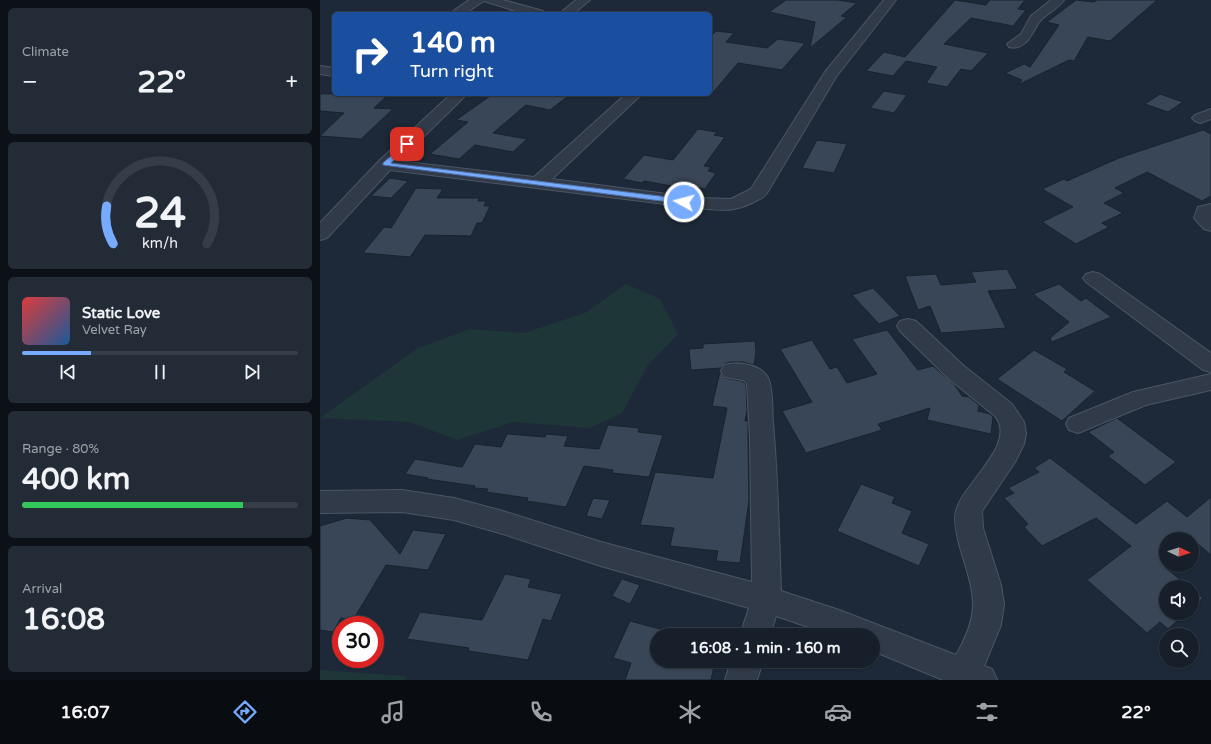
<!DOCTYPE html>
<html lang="en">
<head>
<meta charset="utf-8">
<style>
	:root { --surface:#161f2a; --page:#232c36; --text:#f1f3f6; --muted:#9ea2a8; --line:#353d47; --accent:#76abff }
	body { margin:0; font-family:"Varela Round",sans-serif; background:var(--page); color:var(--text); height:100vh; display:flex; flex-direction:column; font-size:15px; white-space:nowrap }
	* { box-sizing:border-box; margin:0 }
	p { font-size:13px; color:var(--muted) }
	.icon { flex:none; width:22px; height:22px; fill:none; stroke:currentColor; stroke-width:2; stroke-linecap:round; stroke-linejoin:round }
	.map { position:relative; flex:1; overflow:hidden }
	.panel { display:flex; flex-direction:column; gap:8px; padding:8px; background:#0c1117; width:320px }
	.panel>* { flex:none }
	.hud { position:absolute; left:12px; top:12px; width:380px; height:84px; border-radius:6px; box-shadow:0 1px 3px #0004,0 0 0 1px var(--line); background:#1a4fa0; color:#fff; overflow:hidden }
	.needle { width:26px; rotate:94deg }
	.tools { position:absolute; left:839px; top:532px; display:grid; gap:8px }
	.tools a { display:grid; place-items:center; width:40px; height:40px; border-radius:50%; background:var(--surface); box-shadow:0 1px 3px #0004,0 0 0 1px var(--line); font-size:20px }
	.speed { position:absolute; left:12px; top:616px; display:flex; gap:8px; font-size:20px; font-weight:700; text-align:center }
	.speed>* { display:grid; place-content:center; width:52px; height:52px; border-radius:50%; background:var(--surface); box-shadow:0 1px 3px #0004,0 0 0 1px var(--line); line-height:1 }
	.speed .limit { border:6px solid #d22; background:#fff; color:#111 }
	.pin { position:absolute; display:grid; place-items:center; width:34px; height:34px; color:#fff; margin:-17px; border-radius:8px; box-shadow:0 2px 6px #0006 }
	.me { position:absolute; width:44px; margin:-22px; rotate:277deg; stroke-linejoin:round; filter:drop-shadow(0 0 3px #0008) }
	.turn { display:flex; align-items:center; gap:14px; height:84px; padding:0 12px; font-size:18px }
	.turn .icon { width:52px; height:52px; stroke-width:2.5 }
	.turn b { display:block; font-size:28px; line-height:34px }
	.big { font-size:30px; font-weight:700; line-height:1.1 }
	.panel .widget { flex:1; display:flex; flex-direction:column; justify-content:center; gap:6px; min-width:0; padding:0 14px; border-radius:6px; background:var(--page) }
	.panel .dial { align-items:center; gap:0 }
	.dial svg { height:104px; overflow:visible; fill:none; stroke:var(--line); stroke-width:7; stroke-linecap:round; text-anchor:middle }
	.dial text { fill:var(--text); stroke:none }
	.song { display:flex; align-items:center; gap:12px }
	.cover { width:48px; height:48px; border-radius:6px; background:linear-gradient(135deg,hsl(0 70% 55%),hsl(210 70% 35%)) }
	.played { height:4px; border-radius:2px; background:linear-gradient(90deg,var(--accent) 25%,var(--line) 25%) }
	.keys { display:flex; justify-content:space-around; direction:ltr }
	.heat { display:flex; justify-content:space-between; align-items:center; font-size:22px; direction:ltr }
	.charge { height:6px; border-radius:3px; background:linear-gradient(90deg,#34c759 80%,var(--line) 0) }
	.trip { position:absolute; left:330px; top:628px; width:230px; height:40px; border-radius:20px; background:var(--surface); box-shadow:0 1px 3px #0004,0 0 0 1px var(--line); font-weight:700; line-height:40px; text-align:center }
	.tab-bar { display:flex; height:64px; justify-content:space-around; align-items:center; background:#090c11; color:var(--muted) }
	.tab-bar .icon { width:28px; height:28px }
	.tab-bar .on { color:var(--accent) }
	.tab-bar b { font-size:18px; color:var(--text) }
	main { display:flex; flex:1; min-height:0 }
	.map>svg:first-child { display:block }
</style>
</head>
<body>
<main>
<section class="panel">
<div class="widget"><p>Climate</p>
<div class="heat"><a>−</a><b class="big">22°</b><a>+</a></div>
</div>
<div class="widget dial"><svg viewBox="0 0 100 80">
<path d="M14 69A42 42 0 1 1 86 69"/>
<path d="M14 69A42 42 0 0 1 9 40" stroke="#76abff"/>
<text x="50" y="56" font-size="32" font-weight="700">24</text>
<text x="50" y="72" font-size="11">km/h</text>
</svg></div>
<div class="widget">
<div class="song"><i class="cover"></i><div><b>Static Love</b><p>Velvet Ray</p></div></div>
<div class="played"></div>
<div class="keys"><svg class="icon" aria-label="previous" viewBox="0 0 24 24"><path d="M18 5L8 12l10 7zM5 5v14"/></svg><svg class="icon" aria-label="pause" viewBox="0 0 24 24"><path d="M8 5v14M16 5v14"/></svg><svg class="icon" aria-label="next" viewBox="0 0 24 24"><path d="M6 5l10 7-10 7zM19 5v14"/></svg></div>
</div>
<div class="widget"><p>Range · 80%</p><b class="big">400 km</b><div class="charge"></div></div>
<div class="widget"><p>Arrival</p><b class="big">16:08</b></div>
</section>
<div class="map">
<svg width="891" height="680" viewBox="0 0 891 680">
	<rect width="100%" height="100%" fill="#1d2938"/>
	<g fill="#1f3639">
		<path d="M 306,284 L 340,299 L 358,334 L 328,365 L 302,413 L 270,428 L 193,422 L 137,440 L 90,422 L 0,418 L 98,348 L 150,329 L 204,333 L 265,313 Z"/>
		<path d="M 0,670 L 86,676 L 84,680 L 0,680 Z"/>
	</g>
	<g fill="#394658" stroke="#19222e">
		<path d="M 466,0 L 518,0 L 537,3 L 521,16 L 527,17 L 490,48 L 495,22 L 449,12 Z"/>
		<path d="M 635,0 L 666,5 L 670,0 L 705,0 L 698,9 L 706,10 L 693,26 L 651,18 L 624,44 L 668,53 L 651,71 L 641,69 L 627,87 L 606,83 L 617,67 L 586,61 L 573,76 L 546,71 L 564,52 L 585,57 Z"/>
		<path d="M 756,0 L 774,2 L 777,0 L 837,0 L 790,41 L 768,37 L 754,61 L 749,60 L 698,85 L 702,80 L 685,73 L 704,64 L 710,67 L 739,25 L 727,22 Z"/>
		<path d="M 396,31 L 414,33 L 406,42 L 447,48 L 458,39 L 485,43 L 462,70 L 418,63 L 390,96 L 390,37 Z"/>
		<path d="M 564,91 L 587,95 L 574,113 L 550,108 Z"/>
		<path d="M 0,94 L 69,94 L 54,108 L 73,109 L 41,139 L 0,136 L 24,113 L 0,111 Z"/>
		<path d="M 173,94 L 251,94 L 230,110 L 206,105 L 173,133 L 207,139 L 193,152 L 155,145 L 139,159 L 110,154 L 148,122 L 136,120 Z"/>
		<path d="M 840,94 L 863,102 L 848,112 L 825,104 Z"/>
		<path d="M 378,129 L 397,132 L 394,135 L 405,137 L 384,166 L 391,167 L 388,171 L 396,173 L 385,189 L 376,187 L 374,190 L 324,181 L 322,183 L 303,179 L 324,155 L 353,160 Z"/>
		<path d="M 883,130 L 891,134 L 891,196 L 882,201 L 827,172 L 795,188 L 804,193 L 784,203 L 803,213 L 782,223 L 789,227 L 756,244 L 722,222 L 753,207 L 722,189 L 744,179 L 747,181 L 799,158 Z"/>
		<path d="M 497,140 L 527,144 L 514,173 L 482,168 Z"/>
		<path d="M 70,178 L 88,181 L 71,198 L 51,196 Z"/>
		<path d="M 96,188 L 123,189 L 117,198 L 159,198 L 158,201 L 166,201 L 164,206 L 170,206 L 162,223 L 157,223 L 151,236 L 105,235 L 90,257 L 43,253 L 64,227 L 71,228 Z"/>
		<path d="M 687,269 L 698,289 L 668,291 L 686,328 L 621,333 L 610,306 L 598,310 L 585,276 L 616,274 L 621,285 L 656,282 L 651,272 Z"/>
		<path d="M 739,284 L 761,301 L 766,298 L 791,317 L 732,342 L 730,338 L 749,322 L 713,294 Z"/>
		<path d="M 553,288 L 580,316 L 559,324 L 532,295 Z"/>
		<path d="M 567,330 L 598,370 L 613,366 L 634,384 L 642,396 L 649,397 L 659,405 L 658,411 L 670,414 L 673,417 L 671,434 L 607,420 L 610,408 L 558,424 L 562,430 L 486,453 L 462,411 L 492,402 L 460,349 L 492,340 L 510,369 L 517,367 L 527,383 L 557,374 L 532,339 Z"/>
		<path d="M 435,341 L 436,352 L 434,365 L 423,362 L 410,362 L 404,364 L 401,368 L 371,370 L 369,349 L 383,348 L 383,344 Z"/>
		<path d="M 714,350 L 747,369 L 744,372 L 775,391 L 742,421 L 677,379 Z"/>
		<path d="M 400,372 L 404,378 L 422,381 L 426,385 L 427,410 L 425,421 L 428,421 L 428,438 L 429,501 L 420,563 L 396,561 L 398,551 L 350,546 L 354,528 L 320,525 L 335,472 L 393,478 L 407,408 L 392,406 Z"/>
		<path d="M 797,418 L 856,462 L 825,485 L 788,456 L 794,452 L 768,432 Z"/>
		<path d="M 288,425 L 319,428 L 318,432 L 343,435 L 329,477 L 292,473 L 293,470 L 264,466 L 246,507 L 207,501 L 208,498 L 166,492 L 168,489 L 154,488 L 155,486 L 107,479 L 108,478 L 85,474 L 95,459 L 142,467 L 155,444 L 181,447 L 187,434 L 225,437 L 226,434 L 248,436 L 244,446 L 279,449 Z"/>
		<path d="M 730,458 L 816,524 L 847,501 L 867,517 L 891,497 L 891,555 L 872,539 L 846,539 L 846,568 L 869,587 L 846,587 L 846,613 L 866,613 L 848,629 L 840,622 L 827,633 L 767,580 L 811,546 L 776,518 L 722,546 L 704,527 L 708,524 L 684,498 L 694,493 L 688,488 L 719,472 L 714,468 Z"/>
		<path d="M 541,484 L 575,497 L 572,503 L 592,511 L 582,533 L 609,544 L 599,566 L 517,531 Z"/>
		<path d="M 273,498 L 290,500 L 282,519 L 266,516 Z"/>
		<path d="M 27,518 L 50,520 L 80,554 L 93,530 L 126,534 L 108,570 L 66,565 L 33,620 L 21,618 L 13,632 L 0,630 L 0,526 Z"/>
		<path d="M 185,574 L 211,579 L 208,587 L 242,594 L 231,621 L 223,619 L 208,660 L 148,651 L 149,648 L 87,639 L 100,612 L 162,620 Z"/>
		<path d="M 302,579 L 320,585 L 310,604 L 292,596 Z"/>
		<path d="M 872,589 L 883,598 L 872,607 Z"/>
		<path d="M 310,621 L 351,632 L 350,635 L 337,635 L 337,661 L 366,661 L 394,666 L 391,680 L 305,680 L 311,663 L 293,658 Z"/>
	</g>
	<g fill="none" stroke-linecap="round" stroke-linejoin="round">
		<g stroke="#4c5563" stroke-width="2">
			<g id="minor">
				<path d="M 149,0 L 183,0 L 223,11 L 225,14 L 205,14 L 164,1 L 144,14 L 129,14 Z"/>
				<path d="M 256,0 L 270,0 L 253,14 L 239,14 Z"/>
				<path d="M 564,0 L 576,0 L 516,77 L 447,193 C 444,198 439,199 434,202 C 412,213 401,210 378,208 L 70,170 L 7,238 L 0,240 L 0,223 L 60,160 L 131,94 L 147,94 L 79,161 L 214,177 L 306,94 L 322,94 L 232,179 L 378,198 L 411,199 L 431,189 L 505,72 Z"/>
				<path d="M 731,0 L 744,0 C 738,9 727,13 720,21 C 712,32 707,51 689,47 L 687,44 L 701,34 L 711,16 Z"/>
				<path d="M 0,66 L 14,68 L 14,76 L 0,74 Z"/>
				<path d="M 891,109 L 891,119 L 880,123 L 875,121 L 872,118 L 875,115 Z"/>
				<path d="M 891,204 L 891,231 L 884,229 L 874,218 L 878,207 Z"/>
				<path d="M 773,272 L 780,274 L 891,353 L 891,372 L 883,370 L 766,282 L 763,278 L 766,274 Z"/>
				<path d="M 588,319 L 596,321 L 644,366 L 692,404 L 704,422 L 706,433 L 704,444 L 695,462 L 662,511 L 663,528 L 681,585 L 684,604 L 681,625 L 664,666 L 672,669 L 677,680 L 623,680 L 553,651 L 553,635 L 512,635 L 456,616 L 450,635 L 420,635 L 429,608 L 281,566 L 183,534 L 134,520 L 82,512 L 0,513 L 0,491 L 82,490 L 134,498 L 183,511 L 281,542 L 432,582 L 430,438 L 427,384 L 423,380 L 404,377 L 401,371 L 404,365 C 418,361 443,364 449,380 C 453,391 452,411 453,423 C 458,479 459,535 461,591 L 519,610 L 636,655 C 663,608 653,593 639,544 C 637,534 633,521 636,511 C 643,483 698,444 675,416 L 628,378 L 580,331 L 577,326 L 580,321 Z"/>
				<path d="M 891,374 L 891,390 L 826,405 L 758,433 L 749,430 L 746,424 L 749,418 L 813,392 Z"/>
				<path d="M 411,661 L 443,661 L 437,680 L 405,680 Z"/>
			</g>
		</g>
		<use href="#minor" fill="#313a48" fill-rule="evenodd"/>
	</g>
	<path fill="#76abff" stroke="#4d6fa6" d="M 87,142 L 90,144 L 71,163 L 364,199 L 367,202 L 364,204 L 63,165 L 63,163 Z"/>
</svg>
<div class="tools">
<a><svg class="needle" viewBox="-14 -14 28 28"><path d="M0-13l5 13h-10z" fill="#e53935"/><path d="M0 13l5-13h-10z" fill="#9ea2a8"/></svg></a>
<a><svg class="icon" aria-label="sound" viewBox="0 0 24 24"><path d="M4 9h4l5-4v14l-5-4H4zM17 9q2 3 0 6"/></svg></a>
<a><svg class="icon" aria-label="search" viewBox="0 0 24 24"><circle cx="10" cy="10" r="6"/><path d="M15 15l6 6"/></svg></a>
</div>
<div class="speed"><div class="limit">30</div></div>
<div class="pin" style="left:87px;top:144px;background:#d93025"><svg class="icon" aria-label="arrive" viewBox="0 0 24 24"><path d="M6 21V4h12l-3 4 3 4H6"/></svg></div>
<svg class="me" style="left:364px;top:202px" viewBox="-20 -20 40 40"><circle r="17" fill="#76abff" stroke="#fff" stroke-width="3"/><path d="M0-11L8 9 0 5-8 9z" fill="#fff"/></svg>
<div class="trip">16:08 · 1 min · 160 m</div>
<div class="hud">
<div class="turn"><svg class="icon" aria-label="right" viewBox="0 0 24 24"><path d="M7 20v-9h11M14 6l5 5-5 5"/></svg><div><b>140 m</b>Turn right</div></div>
</div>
</div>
</main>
<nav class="tab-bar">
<b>16:07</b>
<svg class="icon on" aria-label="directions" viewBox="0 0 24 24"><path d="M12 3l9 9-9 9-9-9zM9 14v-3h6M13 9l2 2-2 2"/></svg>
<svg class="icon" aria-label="music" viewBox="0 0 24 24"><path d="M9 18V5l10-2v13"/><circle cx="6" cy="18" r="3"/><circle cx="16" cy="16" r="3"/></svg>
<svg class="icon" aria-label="phone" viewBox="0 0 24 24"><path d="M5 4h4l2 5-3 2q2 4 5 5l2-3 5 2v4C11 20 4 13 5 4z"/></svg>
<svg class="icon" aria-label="climate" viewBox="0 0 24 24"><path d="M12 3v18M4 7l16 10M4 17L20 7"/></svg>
<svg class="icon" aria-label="car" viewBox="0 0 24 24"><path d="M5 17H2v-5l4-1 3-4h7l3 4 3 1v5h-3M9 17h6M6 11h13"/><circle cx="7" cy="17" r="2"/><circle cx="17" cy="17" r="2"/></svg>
<svg class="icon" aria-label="filters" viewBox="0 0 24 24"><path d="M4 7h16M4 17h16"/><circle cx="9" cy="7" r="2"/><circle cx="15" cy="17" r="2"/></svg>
<b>22°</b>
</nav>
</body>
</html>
